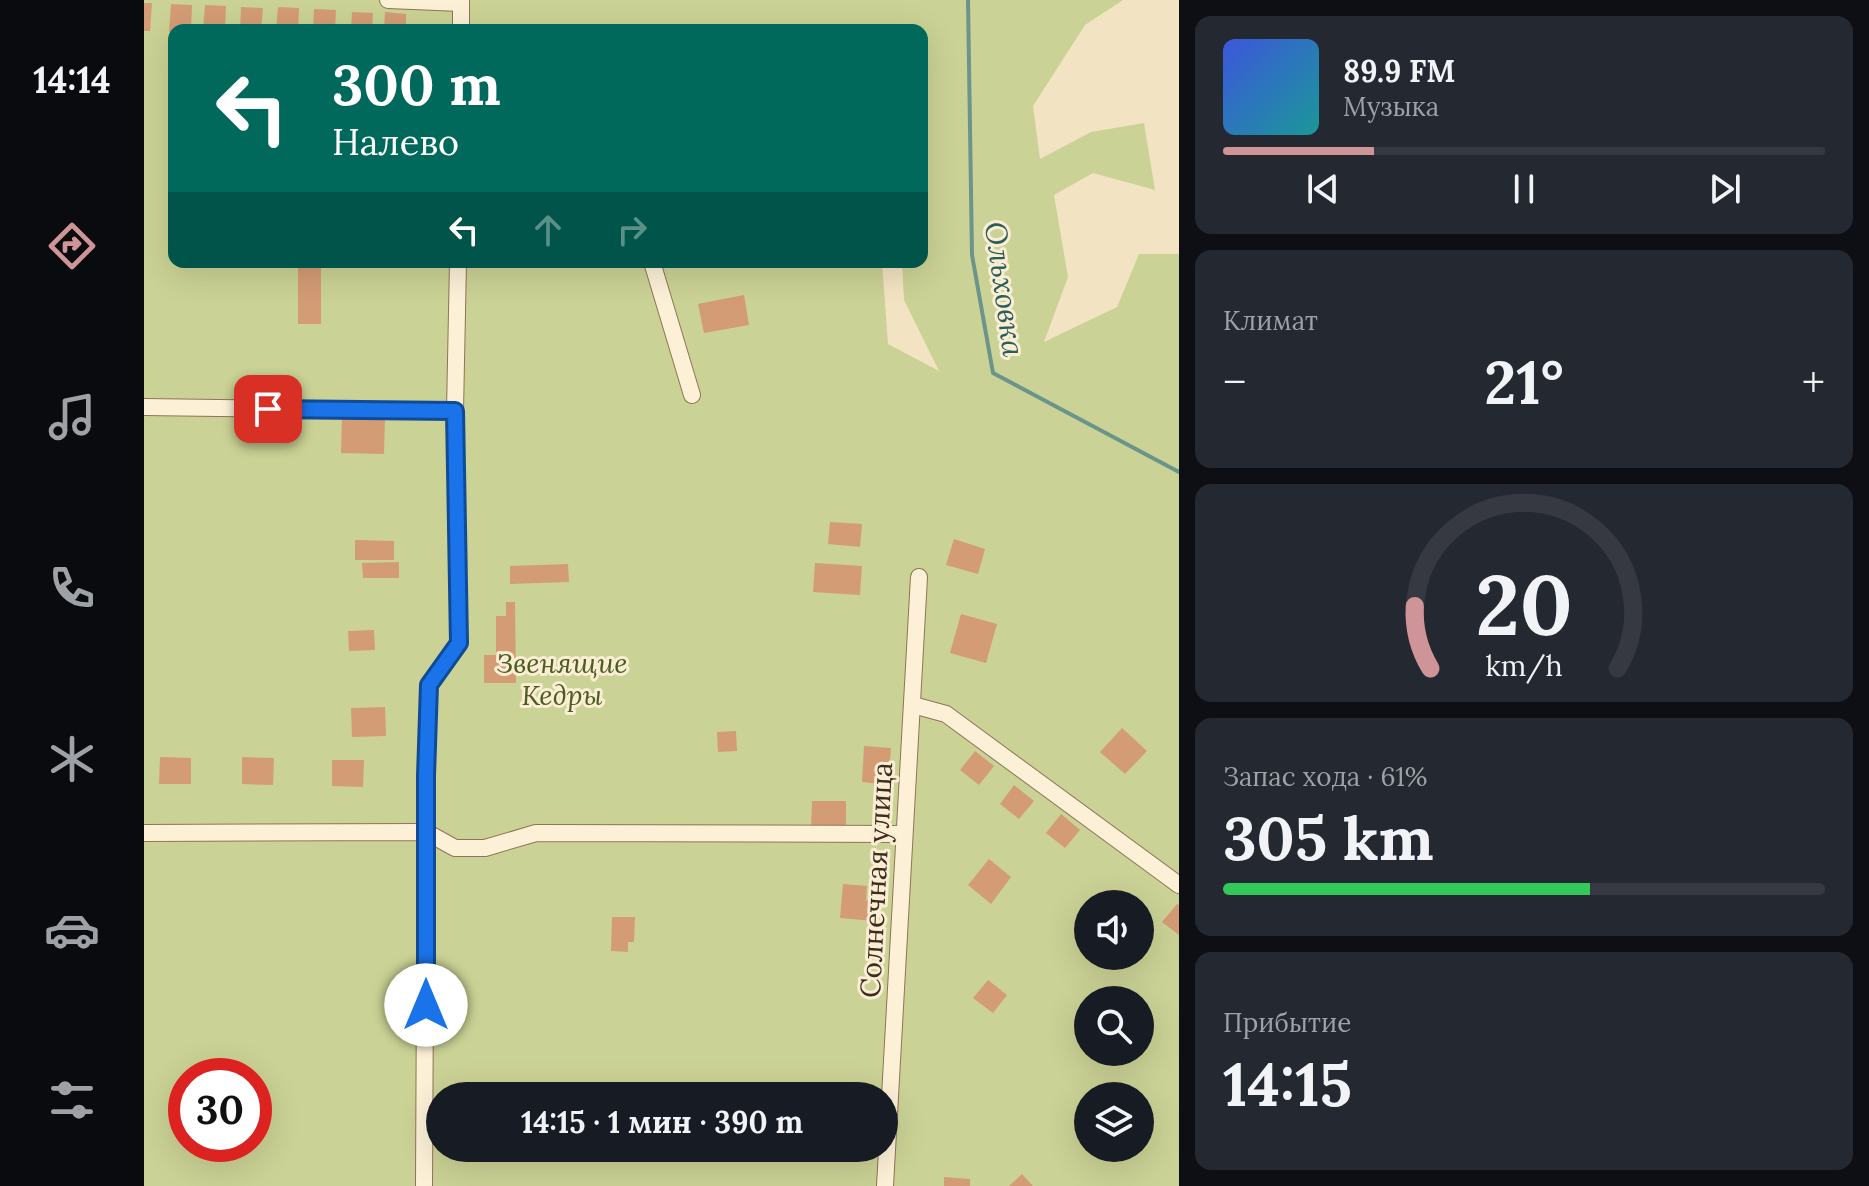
<!DOCTYPE html>
<html lang="ru">
<head>
<meta charset="utf-8">
<style>
	:root { --surface:#171b24; --page:#242831; --text:#f1f3f6; --muted:#9ea1a6; --line:#363941; --accent:#ce9497 }
	body { margin:0; font-family:Lora,serif; background:var(--page); color:var(--text); height:100vh; display:flex; flex-direction:column; font-size:30px; white-space:nowrap }
	* { box-sizing:border-box; margin:0 }
	p { font-size:26px; color:var(--muted) }
	.icon { flex:none; width:44px; height:44px; fill:none; stroke:currentColor; stroke-width:2; stroke-linecap:round; stroke-linejoin:round }
	.map { position:relative; flex:1; overflow:hidden }
	.drawer { display:flex; flex-direction:column; gap:16px; padding:16px; background:#0d0f14; width:690px }
	.drawer>* { flex:none }
	.top-card { position:absolute; left:24px; top:24px; width:760px; height:244px; border-radius:16px; box-shadow:0 8px 32px #0002; background:#00695c; color:#fff; overflow:hidden }
	.controls { position:absolute; left:930px; top:890px; display:grid; gap:16px }
	.controls a { display:grid; place-items:center; width:80px; height:80px; border-radius:50%; background:var(--surface); box-shadow:0 8px 32px #0002; font-size:40px }
	.speed { position:absolute; left:24px; top:1058px; display:flex; gap:16px; font-size:40px; font-weight:700; text-align:center }
	.speed>* { display:grid; place-content:center; width:104px; height:104px; border-radius:50%; background:var(--surface); box-shadow:0 8px 32px #0002; line-height:1 }
	.speed .limit { border:12px solid #d22; background:#fff; color:#111 }
	.pin { position:absolute; display:grid; place-items:center; width:68px; height:68px; color:#fff; margin:-34px; border-radius:16px; box-shadow:0 4px 12px #0006 }
	.me { position:absolute; width:88px; margin:-44px; rotate:0deg; stroke-linejoin:round; filter:drop-shadow(0 0 6px #0008) }
	.turn { display:flex; align-items:center; gap:28px; height:168px; padding:0 32px; font-size:36px }
	.turn .icon { width:104px; height:104px; stroke-width:2.5 }
	.turn b { display:block; font-size:56px; line-height:68px }
	.lanes { display:flex; align-items:center; height:76px; padding:0 32px; background:#0003; justify-content:center; gap:40px; direction:ltr }
	.lanes .off { opacity:.35 }
	.big { font-size:60px; font-weight:800; line-height:1.1 }
	.drawer .widget { flex:1; display:flex; flex-direction:column; justify-content:center; gap:12px; min-width:0; padding:0 28px; border-radius:16px; background:var(--page) }
	.drawer .dial { align-items:center; gap:0 }
	.dial svg { height:208px; overflow:visible; fill:none; stroke:var(--line); stroke-width:7; stroke-linecap:round; text-anchor:middle }
	.dial text { fill:var(--text); stroke:none }
	.song { display:flex; align-items:center; gap:24px }
	.cover { width:96px; height:96px; border-radius:12px; background:linear-gradient(135deg,hsl(230 70% 55%),hsl(180 70% 35%)) }
	.played { height:8px; border-radius:4px; background:linear-gradient(90deg,var(--accent) 25%,var(--line) 25%) }
	.keys { display:flex; justify-content:space-around; direction:ltr }
	.heat { display:flex; justify-content:space-between; align-items:center; font-size:44px; direction:ltr }
	.charge { height:12px; border-radius:6px; background:linear-gradient(90deg,#34c759 61%,var(--line) 0) }
	.trip { position:absolute; left:282px; top:1082px; width:472px; height:80px; border-radius:40px; background:var(--surface); box-shadow:0 8px 32px #0002; font-weight:800; line-height:80px; text-align:center }
	main { display:flex; flex:1; min-height:0 }
	.menu { display:flex; flex-direction:column; width:144px; justify-content:space-around; align-items:center; background:#090b0e; color:var(--muted) }
	.menu .icon { width:56px; height:56px }
	.menu .active { color:var(--accent) }
	.menu b { font-size:36px; color:var(--text) }
	.map>svg:first-child { display:block }
</style>
</head>
<body>
<main>
<nav class="menu">
<b>14:14</b>
<svg class="icon active" aria-label="directions" viewBox="0 0 24 24"><path d="M12 3l9 9-9 9-9-9zM9 14v-3h6M13 9l2 2-2 2"/></svg>
<svg class="icon" aria-label="music" viewBox="0 0 24 24"><path d="M9 18V5l10-2v13"/><circle cx="6" cy="18" r="3"/><circle cx="16" cy="16" r="3"/></svg>
<svg class="icon" aria-label="phone" viewBox="0 0 24 24"><path d="M5 4h4l2 5-3 2q2 4 5 5l2-3 5 2v4C11 20 4 13 5 4z"/></svg>
<svg class="icon" aria-label="climate" viewBox="0 0 24 24"><path d="M12 3v18M4 7l16 10M4 17L20 7"/></svg>
<svg class="icon" aria-label="car" viewBox="0 0 24 24"><path d="M5 17H2v-5l4-1 3-4h7l3 4 3 1v5h-3M9 17h6M6 11h13"/><circle cx="7" cy="17" r="2"/><circle cx="17" cy="17" r="2"/></svg>
<svg class="icon" aria-label="filters" viewBox="0 0 24 24"><path d="M4 7h16M4 17h16"/><circle cx="9" cy="7" r="2"/><circle cx="15" cy="17" r="2"/></svg>
</nav>
<div class="map">
<svg width="1035" height="1186" viewBox="0 0 1035 1186">
	<rect width="100%" height="100%" fill="#f2e4c3"/>
	<path fill="#cbd295" fill-rule="evenodd" d="M 0,0 L 979,0 L 941,25 L 889,106 L 896,159 L 947,132 L 1000,123 L 1011,190 L 949,173 L 910,195 L 924,277 L 900,342 L 973,307 L 995,254 L 1035,254 L 1035,1186 L 0,1186 ZM 30,30 L 778,30 L 778,262 L 758,262 L 760,300 L 795,371 L 744,344 L 738,262 L 30,262 ZM 944,904 L 996,904 L 996,956 L 944,956 ZM 944,1000 L 996,1000 L 996,1052 L 944,1052 ZM 42,1076 L 110,1076 L 110,1144 L 42,1144 ZM 296,1096 L 740,1096 L 740,1148 L 296,1148 ZM 944,1096 L 996,1096 L 996,1148 L 944,1148 Z"/>
	<g fill="none" stroke-linecap="round" stroke-linejoin="round">
		<path stroke="#6b948a" stroke-width="4" d="M 824,0 L 828,255 L 849,373 L 1035,472"/>
	</g>
	<g fill="#d49c75">
		<path d="M 0,3 L 8,3 L 6,31 L 0,31 Z"/>
		<path d="M 27,4 L 48,5 L 47,30 L 30,30 L 30,32 L 25,32 Z"/>
		<path d="M 61,5 L 82,6 L 81,30 L 59,30 Z"/>
		<path d="M 97,7 L 119,8 L 117,30 L 96,30 Z"/>
		<path d="M 134,7 L 155,8 L 154,30 L 132,30 Z"/>
		<path d="M 170,9 L 192,10 L 191,30 L 169,30 Z"/>
		<path d="M 208,12 L 229,13 L 228,30 L 207,30 Z"/>
		<path d="M 241,12 L 262,14 L 262,30 L 240,30 Z"/>
		<rect x="346" y="24" width="31" height="6"/>
		<rect x="154" y="262" width="23" height="62"/>
		<path d="M 600,295 L 605,325 L 560,333 L 554,304 Z"/>
		<path d="M 198,417 L 241,418 L 240,454 L 197,453 Z"/>
		<path d="M 686,522 L 718,524 L 716,547 L 684,544 Z"/>
		<path d="M 810,539 L 841,549 L 834,574 L 802,565 Z"/>
		<path d="M 211,540 L 250,541 L 250,560 L 211,560 Z"/>
		<path d="M 255,562 L 255,578 L 219,578 L 218,563 Z"/>
		<path d="M 671,563 L 718,566 L 716,595 L 669,592 Z"/>
		<path d="M 424,564 L 425,582 L 366,584 L 366,566 Z"/>
		<path d="M 362,602 L 371,602 L 372,683 L 340,683 L 340,655 L 352,655 L 352,616 L 362,616 Z"/>
		<path d="M 817,614 L 853,624 L 842,663 L 806,653 Z"/>
		<path d="M 230,630 L 231,650 L 205,651 L 204,631 Z"/>
		<path d="M 241,707 L 242,736 L 208,737 L 207,708 Z"/>
		<path d="M 978,728 L 1003,751 L 981,774 L 956,752 Z"/>
		<path d="M 592,731 L 593,751 L 574,752 L 573,732 Z"/>
		<path d="M 720,746 L 747,748 L 744,785 L 718,782 Z"/>
		<path d="M 831,751 L 850,766 L 835,785 L 816,770 Z"/>
		<path d="M 16,757 L 47,758 L 47,784 L 15,784 Z"/>
		<path d="M 98,757 L 130,758 L 129,785 L 98,784 Z"/>
		<path d="M 188,760 L 220,760 L 219,787 L 188,786 Z"/>
		<path d="M 870,785 L 890,801 L 875,819 L 856,804 Z"/>
		<path d="M 668,801 L 702,801 L 702,825 L 683,825 L 683,831 L 667,830 Z"/>
		<path d="M 917,814 L 936,830 L 921,848 L 902,833 Z"/>
		<path d="M 845,859 L 867,877 L 847,904 L 824,885 Z"/>
		<path d="M 699,884 L 723,886 L 722,900 L 732,901 L 730,921 L 696,918 Z"/>
		<path d="M 1033,904 L 1035,905 L 1035,935 L 1018,922 Z"/>
		<path d="M 468,917 L 491,917 L 490,942 L 484,942 L 484,952 L 467,951 Z"/>
		<path d="M 844,980 L 863,995 L 849,1013 L 829,998 Z"/>
		<path d="M 492,1088 L 492,1096 L 465,1096 L 465,1090 Z"/>
		<path d="M 878,1174 L 889,1186 L 865,1186 Z"/>
		<path d="M 800,1177 L 826,1179 L 826,1186 L 800,1186 Z"/>
	</g>
	<g fill="none" stroke-linecap="round" stroke-linejoin="round">
		<g stroke="#8f7457" stroke-width="18">
			<g id="minor">
				<path d="M 244,0 L 317,3"/>
				<path d="M 317,30 L 317,0"/>
				<path d="M 508,262 L 548,395"/>
				<path d="M 0,407 L 311,411"/>
				<path d="M 769,705 L 802,714 L 1035,885"/>
				<path d="M 0,833 L 282,832 L 311,848 L 341,848 L 392,833 L 760,834"/>
				<path d="M 280,1186 L 282,776 L 285,685 L 315,643 L 311,411 L 314,262"/>
				<path d="M 741,1186 L 775,577"/>
			</g>
		</g>
		<use href="#minor" stroke="#fcf1d7" stroke-width="16"/>
	</g>
	<g fill="none" stroke-linecap="round" stroke-linejoin="round">
		<g stroke="#114b97" stroke-width="20">
			<path id="route" d="M 124,409 L 311,411 L 315,643 L 285,685 L 282,776 L 282,1005"/>
		</g>
		<use href="#route" stroke="#1a73e8" stroke-width="14"/>
	</g>
	<g text-anchor="middle" stroke-width="6" stroke-linejoin="round" paint-order="stroke">
		<g font-size="28" font-style="italic" fill="#4d5c21" stroke="#f9eed3">
			<text x="418" y="673">Звенящие<tspan x="418" dy="32">Кедры</tspan></text>
		</g>
		<g font-size="28" fill="#3d2c1d" stroke="#f9eed3">
			<text transform="translate(732 880) rotate(-87)" y="10">Солнечная улица</text>
		</g>
		<g font-size="30" font-style="italic" fill="#2b5e5b" stroke="#f9eed3">
			<text transform="translate(860 289) rotate(82)" y="10">Ольховка</text>
		</g>
	</g>
</svg>
<div class="controls">
<a><svg class="icon" aria-label="sound" viewBox="0 0 24 24"><path d="M4 9h4l5-4v14l-5-4H4zM17 9q2 3 0 6"/></svg></a>
<a><svg class="icon" aria-label="search" viewBox="0 0 24 24"><circle cx="10" cy="10" r="6"/><path d="M15 15l6 6"/></svg></a>
<a><svg class="icon" aria-label="layers" viewBox="0 0 24 24"><path d="M12 4l9 5-9 5-9-5zM3 14l9 5 9-5"/></svg></a>
</div>
<div class="speed"><div class="limit">30</div></div>
<div class="pin" style="left:124px;top:409px;background:#d93025"><svg class="icon" aria-label="arrive" viewBox="0 0 24 24"><path d="M6 21V4h12l-3 4 3 4H6"/></svg></div>
<svg class="me" style="left:282px;top:1005px" viewBox="-20 -20 40 40"><circle r="19" fill="#fff"/><path d="M0-13L10 11 0 6-10 11z" fill="#1a73e8"/></svg>
<div class="trip">14:15 · 1 мин · 390 m</div>
<div class="top-card">
<div class="turn"><svg class="icon" aria-label="left" viewBox="0 0 24 24"><path d="M17 20v-9H6M10 6l-5 5 5 5"/></svg><div><b>300 m</b>Налево</div></div>
<div class="lanes"><svg class="icon" aria-label="left" viewBox="0 0 24 24"><path d="M17 20v-9H6M10 6l-5 5 5 5"/></svg><svg class="icon off" aria-label="ahead" viewBox="0 0 24 24"><path d="M12 20V5M6 11l6-6 6 6"/></svg><svg class="icon off" aria-label="right" viewBox="0 0 24 24"><path d="M7 20v-9h11M14 6l5 5-5 5"/></svg></div>
</div>
</div>
<section class="drawer">
<div class="widget">
<div class="song"><i class="cover"></i><div><b>89.9 FM</b><p>Музыка</p></div></div>
<div class="played"></div>
<div class="keys"><svg class="icon" aria-label="previous" viewBox="0 0 24 24"><path d="M18 5L8 12l10 7zM5 5v14"/></svg><svg class="icon" aria-label="pause" viewBox="0 0 24 24"><path d="M8 5v14M16 5v14"/></svg><svg class="icon" aria-label="next" viewBox="0 0 24 24"><path d="M6 5l10 7-10 7zM19 5v14"/></svg></div>
</div>
<div class="widget"><p>Климат</p>
<div class="heat"><a>−</a><b class="big">21°</b><a>+</a></div>
</div>
<div class="widget dial"><svg viewBox="0 0 100 80">
<path d="M14 69A42 42 0 1 1 86 69"/>
<path d="M14 69A42 42 0 0 1 8 45" stroke="#ce9497"/>
<text x="50" y="56" font-size="32" font-weight="700">20</text>
<text x="50" y="72" font-size="11">km/h</text>
</svg></div>
<div class="widget"><p>Запас хода · 61%</p><b class="big">305 km</b><div class="charge"></div></div>
<div class="widget"><p>Прибытие</p><b class="big">14:15</b></div>
</section>
</main>
</body>
</html>
